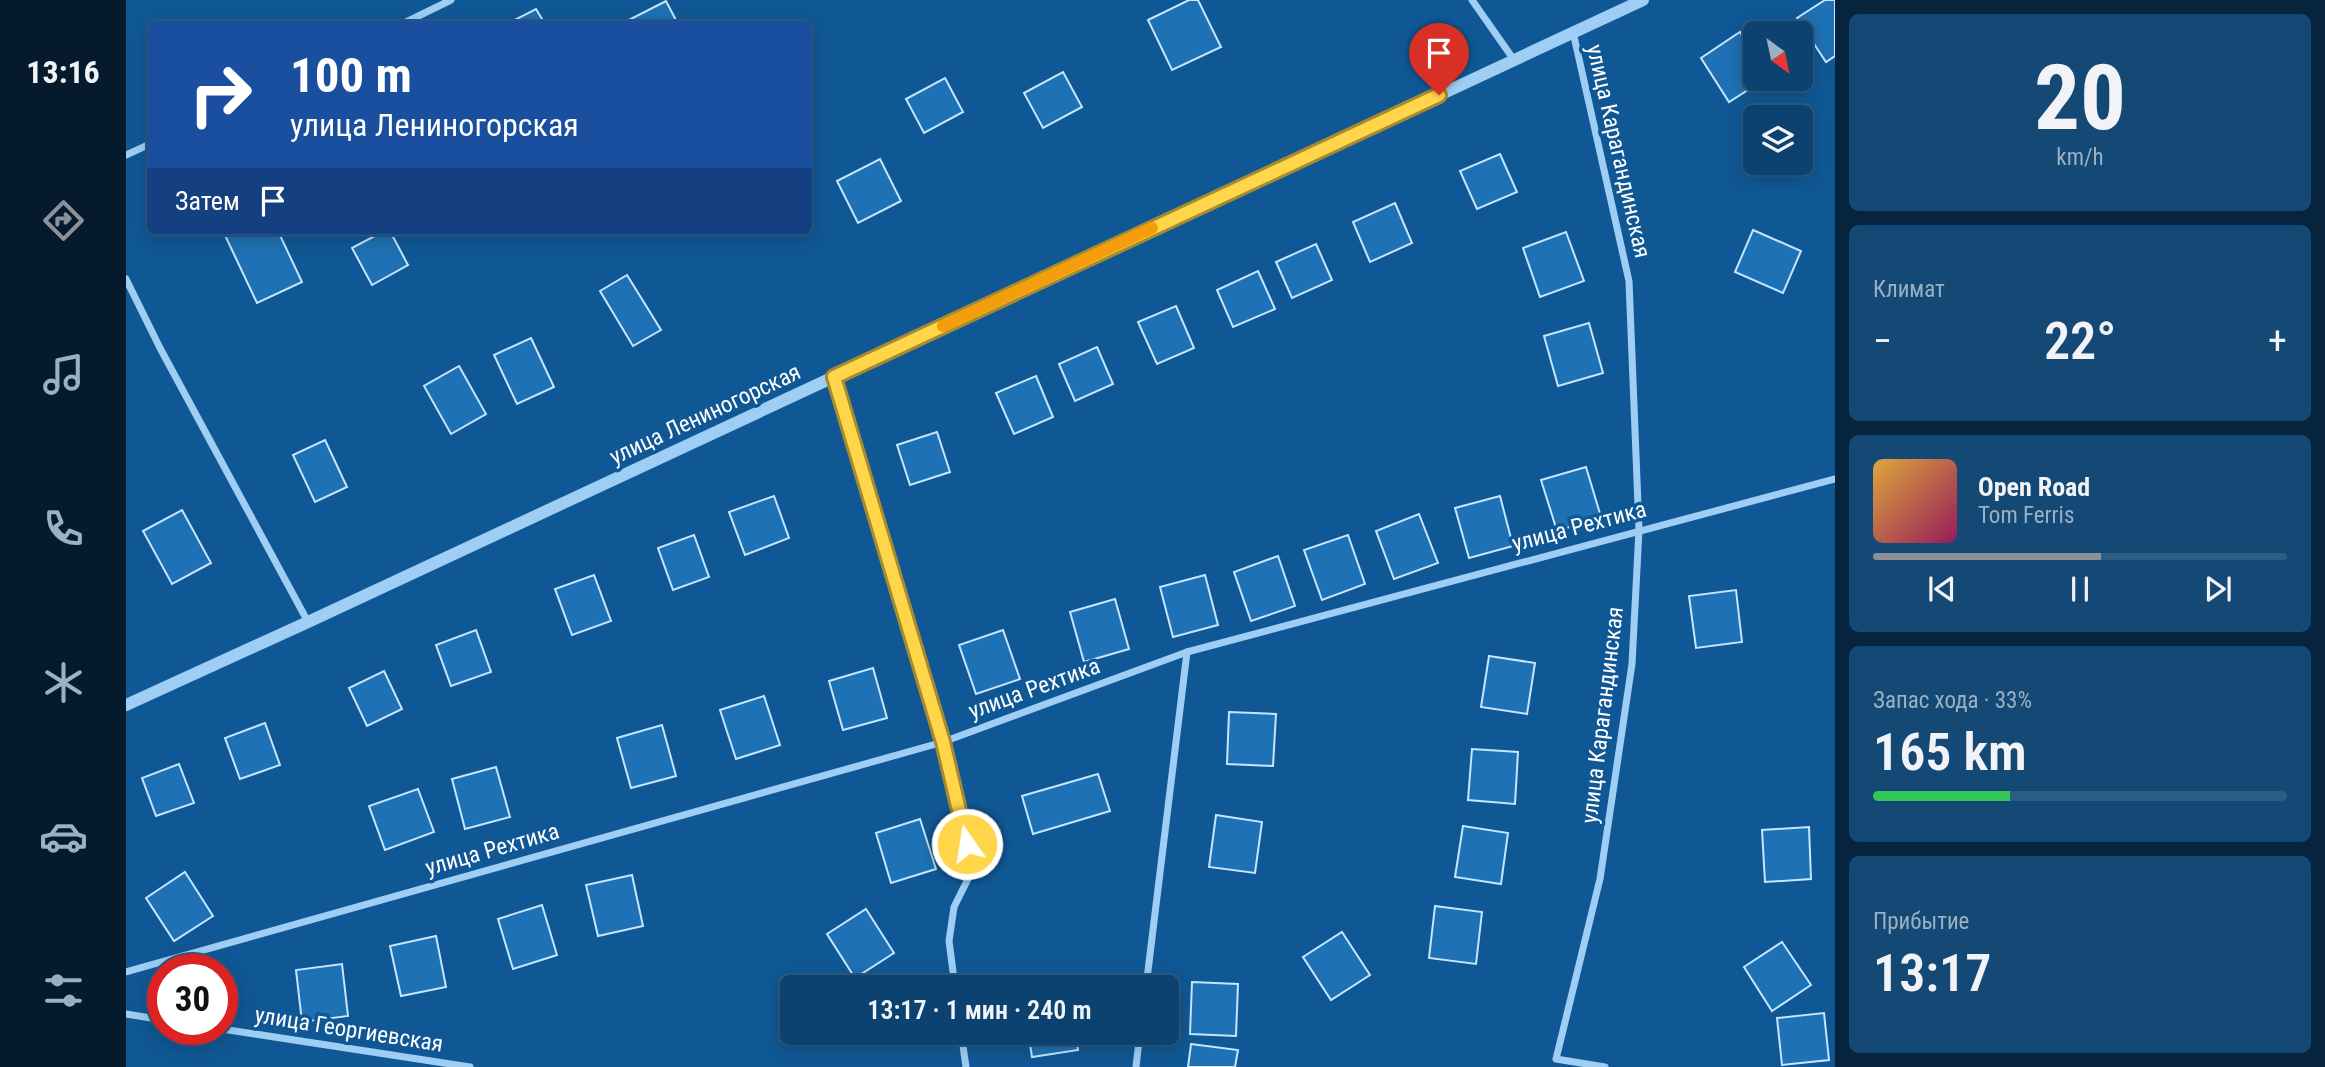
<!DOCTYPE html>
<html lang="ru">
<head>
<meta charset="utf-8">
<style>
	:root { --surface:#0c4270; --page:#154975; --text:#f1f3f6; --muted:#9ab0c3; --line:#2c5b83; --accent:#8c9099 }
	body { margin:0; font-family:"Roboto Condensed",sans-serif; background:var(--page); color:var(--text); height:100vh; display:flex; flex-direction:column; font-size:26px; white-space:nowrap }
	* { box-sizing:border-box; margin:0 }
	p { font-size:23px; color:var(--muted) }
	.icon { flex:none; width:38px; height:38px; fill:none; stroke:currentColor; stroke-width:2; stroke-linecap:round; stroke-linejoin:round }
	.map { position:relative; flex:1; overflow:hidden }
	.drawer { display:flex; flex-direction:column; gap:14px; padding:14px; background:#07243e; width:490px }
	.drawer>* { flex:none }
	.hud { position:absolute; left:21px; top:21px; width:665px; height:214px; border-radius:10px; box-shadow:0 4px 18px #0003,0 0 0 2px var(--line); background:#1a4fa0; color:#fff; overflow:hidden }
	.needle { width:46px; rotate:147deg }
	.tools { position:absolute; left:1617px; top:21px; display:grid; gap:14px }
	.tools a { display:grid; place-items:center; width:70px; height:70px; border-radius:10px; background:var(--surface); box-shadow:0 4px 18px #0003,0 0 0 2px var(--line); font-size:35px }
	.speed { position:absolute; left:21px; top:954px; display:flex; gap:14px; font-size:35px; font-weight:700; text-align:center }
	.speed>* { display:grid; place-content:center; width:91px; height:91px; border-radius:50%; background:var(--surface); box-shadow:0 4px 18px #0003,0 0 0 2px var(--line); line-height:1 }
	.speed .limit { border:10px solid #d22; background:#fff; color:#111 }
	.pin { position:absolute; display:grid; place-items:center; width:60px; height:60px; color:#fff; margin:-72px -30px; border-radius:50% 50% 50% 0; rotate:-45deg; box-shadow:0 0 7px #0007 }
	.pin .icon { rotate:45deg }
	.me { position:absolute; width:77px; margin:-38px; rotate:347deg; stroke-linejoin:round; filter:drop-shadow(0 0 5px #0008) }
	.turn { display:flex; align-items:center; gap:24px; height:147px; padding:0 28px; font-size:32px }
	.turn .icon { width:91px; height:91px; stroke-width:2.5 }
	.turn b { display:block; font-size:49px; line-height:60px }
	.then { display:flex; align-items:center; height:66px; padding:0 28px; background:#0003; gap:14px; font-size:26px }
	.big { font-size:52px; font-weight:600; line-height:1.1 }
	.drawer .tile { flex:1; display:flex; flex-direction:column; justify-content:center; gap:10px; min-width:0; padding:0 24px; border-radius:10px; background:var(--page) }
	.drawer .dial { align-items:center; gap:0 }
	.dial b { font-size:91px; line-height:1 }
	.song { display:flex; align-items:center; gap:21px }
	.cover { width:84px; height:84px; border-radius:10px; background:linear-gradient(135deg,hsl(40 70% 55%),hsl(330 70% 35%)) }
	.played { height:7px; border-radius:4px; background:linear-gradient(90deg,var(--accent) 55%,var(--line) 55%) }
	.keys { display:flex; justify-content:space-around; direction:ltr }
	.heat { display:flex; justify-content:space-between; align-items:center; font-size:38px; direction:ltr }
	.charge { height:10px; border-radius:5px; background:linear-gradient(90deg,#34c759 33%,var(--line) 0) }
	.trip { position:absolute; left:654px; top:975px; width:399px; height:70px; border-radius:10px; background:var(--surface); box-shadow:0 4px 18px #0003,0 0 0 2px var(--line); font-weight:600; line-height:70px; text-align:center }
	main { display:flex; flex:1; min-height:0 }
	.dock { display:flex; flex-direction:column; width:126px; justify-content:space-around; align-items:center; background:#051a2d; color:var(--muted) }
	.dock .icon { width:49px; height:49px }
	.dock .current { color:var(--accent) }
	.dock b { font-size:32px; color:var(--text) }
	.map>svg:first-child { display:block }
</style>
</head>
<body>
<main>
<nav class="dock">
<b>13:16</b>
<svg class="icon current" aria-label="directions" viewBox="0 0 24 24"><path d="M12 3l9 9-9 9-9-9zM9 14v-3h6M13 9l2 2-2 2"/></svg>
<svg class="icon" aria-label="music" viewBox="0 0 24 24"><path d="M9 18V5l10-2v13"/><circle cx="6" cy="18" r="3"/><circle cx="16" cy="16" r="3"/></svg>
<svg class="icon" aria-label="phone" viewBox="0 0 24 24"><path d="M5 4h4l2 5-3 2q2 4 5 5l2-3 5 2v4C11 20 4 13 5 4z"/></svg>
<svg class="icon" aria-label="climate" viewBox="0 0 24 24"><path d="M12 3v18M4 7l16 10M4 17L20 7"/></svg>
<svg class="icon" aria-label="car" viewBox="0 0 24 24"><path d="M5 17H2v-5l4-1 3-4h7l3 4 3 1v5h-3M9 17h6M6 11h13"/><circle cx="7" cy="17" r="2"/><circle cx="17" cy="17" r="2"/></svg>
<svg class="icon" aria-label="filters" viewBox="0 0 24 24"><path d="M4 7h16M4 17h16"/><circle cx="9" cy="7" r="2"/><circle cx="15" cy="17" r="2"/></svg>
</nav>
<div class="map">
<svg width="1709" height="1067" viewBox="0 0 1709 1067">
	<rect width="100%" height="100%" fill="#105895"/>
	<g fill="#1e71b4" stroke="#c6e5fe" stroke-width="2">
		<path d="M 1063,0 L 1072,0 L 1095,47 L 1046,70 L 1022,20 Z"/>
		<path d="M 1699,0 L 1709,0 L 1709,56 L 1700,62 L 1671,18 Z"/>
		<path d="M 540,1 L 552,24 L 495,24 Z"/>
		<path d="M 410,9 L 419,24 L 381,24 Z"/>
		<path d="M 1614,32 L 1629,56 L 1629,79 L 1639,79 L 1603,102 L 1575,58 Z"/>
		<path d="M 937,72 L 956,107 L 917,128 L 898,93 Z"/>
		<path d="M 819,78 L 837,112 L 798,133 L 780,99 Z"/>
		<path d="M 1374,154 L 1391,192 L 1351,209 L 1334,171 Z"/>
		<path d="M 754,159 L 775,201 L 732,223 L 711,181 Z"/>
		<path d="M 1269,203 L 1286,243 L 1244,262 L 1227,222 Z"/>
		<path d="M 1627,230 L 1675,251 L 1657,293 L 1609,272 Z"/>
		<path d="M 97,231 L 152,231 L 176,282 L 131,303 Z"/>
		<path d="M 258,231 L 264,231 L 282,265 L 246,285 L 226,248 Z"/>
		<path d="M 1440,232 L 1458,281 L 1414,297 L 1397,248 Z"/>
		<path d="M 1190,244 L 1206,280 L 1166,298 L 1150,262 Z"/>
		<path d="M 1132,271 L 1149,309 L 1107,327 L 1091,290 Z"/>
		<path d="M 501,275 L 535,330 L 507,346 L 474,291 Z"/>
		<path d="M 1050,306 L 1068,348 L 1031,364 L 1012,322 Z"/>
		<path d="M 1463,323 L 1477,373 L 1432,386 L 1418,336 Z"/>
		<path d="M 405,338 L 428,387 L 391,404 L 368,355 Z"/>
		<path d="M 971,347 L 987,384 L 949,401 L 933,364 Z"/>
		<path d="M 333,366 L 360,414 L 325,434 L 298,386 Z"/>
		<path d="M 910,376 L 927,417 L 888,434 L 870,393 Z"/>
		<path d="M 811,432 L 824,472 L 784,485 L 771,445 Z"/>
		<path d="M 199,440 L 221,487 L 189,502 L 167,455 Z"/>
		<path d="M 1460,467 L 1475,517 L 1431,531 L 1415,480 Z"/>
		<path d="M 648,496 L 663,538 L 619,555 L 603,512 Z"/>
		<path d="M 1374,496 L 1387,546 L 1343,558 L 1329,508 Z"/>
		<path d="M 56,510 L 85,563 L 46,584 L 17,531 Z"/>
		<path d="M 1293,514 L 1312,563 L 1268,579 L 1250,531 Z"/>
		<path d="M 568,535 L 583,577 L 547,590 L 532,548 Z"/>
		<path d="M 1222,535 L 1239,584 L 1196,600 L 1178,550 Z"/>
		<path d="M 1152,556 L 1169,606 L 1125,621 L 1108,572 Z"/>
		<path d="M 468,575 L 485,621 L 446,635 L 429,589 Z"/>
		<path d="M 1079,575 L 1092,625 L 1047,637 L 1034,587 Z"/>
		<path d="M 1610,590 L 1616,642 L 1570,648 L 1563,596 Z"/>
		<path d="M 989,599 L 1003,649 L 958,662 L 944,612 Z"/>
		<path d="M 350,630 L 365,672 L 325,686 L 310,645 Z"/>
		<path d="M 877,630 L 894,679 L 850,694 L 833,645 Z"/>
		<path d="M 1363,656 L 1409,663 L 1401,714 L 1355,707 Z"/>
		<path d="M 747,668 L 761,718 L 717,730 L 703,681 Z"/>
		<path d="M 258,671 L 276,709 L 241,726 L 223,688 Z"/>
		<path d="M 638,696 L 654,745 L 610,759 L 594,710 Z"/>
		<path d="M 1103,712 L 1150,714 L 1147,766 L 1101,764 Z"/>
		<path d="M 139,723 L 154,765 L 114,779 L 99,738 Z"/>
		<path d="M 536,725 L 550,776 L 505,788 L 491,738 Z"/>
		<path d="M 1346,749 L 1392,752 L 1389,804 L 1342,800 Z"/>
		<path d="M 53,764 L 68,803 L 30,816 L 16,778 Z"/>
		<path d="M 370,767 L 384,817 L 339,829 L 326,779 Z"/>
		<path d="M 972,774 L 984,811 L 907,834 L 896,796 Z"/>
		<path d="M 292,789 L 308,832 L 259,850 L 243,806 Z"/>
		<path d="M 1090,815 L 1136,822 L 1129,873 L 1083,867 Z"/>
		<path d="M 794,819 L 810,869 L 765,883 L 750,833 Z"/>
		<path d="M 1337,826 L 1382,833 L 1375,884 L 1329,877 Z"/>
		<path d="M 1683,827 L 1685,879 L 1639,882 L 1636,830 Z"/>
		<path d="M 59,872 L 87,916 L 48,941 L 20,898 Z"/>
		<path d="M 506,875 L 517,926 L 472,936 L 460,885 Z"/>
		<path d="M 416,905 L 431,955 L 387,969 L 372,919 Z"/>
		<path d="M 1309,906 L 1356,912 L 1350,964 L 1303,958 Z"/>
		<path d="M 740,909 L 768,953 L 729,978 L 701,934 Z"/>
		<path d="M 1216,932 L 1244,975 L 1205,1000 L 1177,957 Z"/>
		<path d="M 310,936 L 320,987 L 275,996 L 264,946 Z"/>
		<path d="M 1656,942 L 1685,985 L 1646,1011 L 1618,967 Z"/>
		<path d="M 216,964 L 222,1016 L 176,1022 L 170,970 Z"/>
		<path d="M 1066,982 L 1112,984 L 1110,1036 L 1064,1034 Z"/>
		<path d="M 1698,1013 L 1703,1060 L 1656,1065 L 1651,1018 Z"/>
		<path d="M 902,1032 L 949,1032 L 952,1050 L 906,1057 Z"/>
		<path d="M 1065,1044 L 1112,1050 L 1109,1067 L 1062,1067 Z"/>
	</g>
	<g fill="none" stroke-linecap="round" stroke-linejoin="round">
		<g stroke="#9ecef4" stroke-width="7">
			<path d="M 1346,0 L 1388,60"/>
			<path d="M 276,24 L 325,0"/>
			<path d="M 1447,32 L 1503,281 L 1513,530 L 1506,664 L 1474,879 L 1430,1059 L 1479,1067"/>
			<path d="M 0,155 L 24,144"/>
			<path d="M 0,279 L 34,348 L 182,622"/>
			<path d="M 708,377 L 817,742 L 847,869 L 828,907 L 823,941 L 829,987"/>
			<path d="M 0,972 L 817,742 L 1061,652 L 1709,479"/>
			<path d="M 1020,987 L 1061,652"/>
			<path d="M 0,1014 L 37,1020"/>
			<path d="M 96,1029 L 344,1067"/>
			<path d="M 835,1032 L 840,1067"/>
			<path d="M 1010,1067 L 1014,1032"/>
		</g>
		<path stroke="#9ecef4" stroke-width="12" d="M 0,705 L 182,622 L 1517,0"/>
	</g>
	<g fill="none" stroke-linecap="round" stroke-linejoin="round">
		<g stroke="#a68a30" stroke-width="18">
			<path id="route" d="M 841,844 L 817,742 L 708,377 L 1313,95"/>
		</g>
		<use href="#route" stroke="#ffd54a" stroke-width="12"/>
		<path stroke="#f59e0b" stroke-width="12" d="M 817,326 L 1026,228"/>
	</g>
	<g text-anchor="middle" stroke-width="7" stroke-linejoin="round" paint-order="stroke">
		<g font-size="23" fill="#fff" stroke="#105895">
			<text transform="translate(1493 151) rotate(77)" y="8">улица Карагандинская</text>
			<text transform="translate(579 414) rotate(-25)" y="8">улица Лениногорская</text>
			<text transform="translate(1453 526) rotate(-15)" y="8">улица Рехтика</text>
			<text transform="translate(908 688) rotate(-20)" y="8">улица Рехтика</text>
			<text transform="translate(1476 715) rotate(-83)" y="8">улица Карагандинская</text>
			<text transform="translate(366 849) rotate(-16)" y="8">улица Рехтика</text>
			<text transform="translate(223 1029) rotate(9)" y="8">улица Георгиевская</text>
		</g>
	</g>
</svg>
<div class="tools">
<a><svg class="needle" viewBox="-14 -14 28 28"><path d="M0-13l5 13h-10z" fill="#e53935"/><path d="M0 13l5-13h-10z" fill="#9ab0c3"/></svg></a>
<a><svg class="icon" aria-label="layers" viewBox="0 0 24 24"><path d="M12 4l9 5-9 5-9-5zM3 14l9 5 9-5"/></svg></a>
</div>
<div class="speed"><div class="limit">30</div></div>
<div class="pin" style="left:1313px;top:95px;background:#d93025"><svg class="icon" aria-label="arrive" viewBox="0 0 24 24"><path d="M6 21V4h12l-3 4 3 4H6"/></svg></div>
<svg class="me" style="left:841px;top:844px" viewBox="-20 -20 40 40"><circle r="17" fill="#ffd54a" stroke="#fff" stroke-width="3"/><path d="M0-11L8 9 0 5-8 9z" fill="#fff"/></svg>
<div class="trip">13:17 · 1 мин · 240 m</div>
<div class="hud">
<div class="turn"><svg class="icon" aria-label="right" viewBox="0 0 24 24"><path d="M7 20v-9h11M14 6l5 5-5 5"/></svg><div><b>100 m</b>улица Лениногорская</div></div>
<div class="then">Затем<svg class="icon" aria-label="arrive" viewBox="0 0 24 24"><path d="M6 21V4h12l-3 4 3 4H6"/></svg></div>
</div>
</div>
<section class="drawer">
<div class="tile dial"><b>20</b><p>km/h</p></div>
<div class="tile"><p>Климат</p>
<div class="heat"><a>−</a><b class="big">22°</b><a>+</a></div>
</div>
<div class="tile">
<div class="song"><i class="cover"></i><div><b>Open Road</b><p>Tom Ferris</p></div></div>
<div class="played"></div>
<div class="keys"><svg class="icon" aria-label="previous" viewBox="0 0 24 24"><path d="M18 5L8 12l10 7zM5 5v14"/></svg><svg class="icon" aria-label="pause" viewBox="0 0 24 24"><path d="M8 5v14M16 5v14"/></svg><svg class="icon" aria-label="next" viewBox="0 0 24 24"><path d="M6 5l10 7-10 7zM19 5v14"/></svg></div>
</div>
<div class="tile"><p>Запас хода · 33%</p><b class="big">165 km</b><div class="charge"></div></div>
<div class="tile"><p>Прибытие</p><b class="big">13:17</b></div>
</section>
</main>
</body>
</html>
